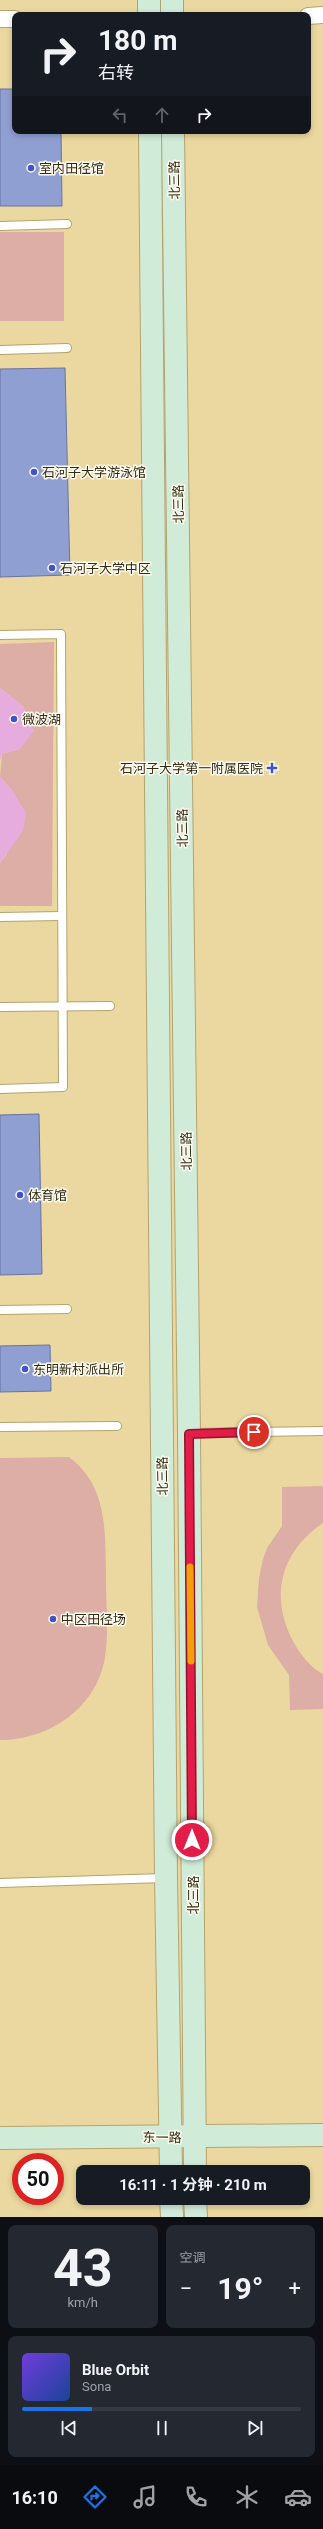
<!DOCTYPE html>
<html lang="zh">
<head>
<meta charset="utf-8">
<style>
	:root { --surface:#171b24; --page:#242831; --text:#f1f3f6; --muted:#9ea1a6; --line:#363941; --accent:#1a73e8 }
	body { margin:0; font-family:Roboto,"Noto Sans SC",sans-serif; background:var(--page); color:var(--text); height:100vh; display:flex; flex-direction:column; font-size:15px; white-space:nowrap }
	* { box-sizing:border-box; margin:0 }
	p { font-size:13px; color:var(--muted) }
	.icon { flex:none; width:22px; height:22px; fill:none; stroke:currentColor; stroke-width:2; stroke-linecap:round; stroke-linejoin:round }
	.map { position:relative; height:2217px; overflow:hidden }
	.panel { display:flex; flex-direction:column; gap:8px; padding:8px; background:#0d0f14; flex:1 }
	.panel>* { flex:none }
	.hud { position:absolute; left:12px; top:12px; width:299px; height:122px; border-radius:8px; box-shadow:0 2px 6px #0003; background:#171b24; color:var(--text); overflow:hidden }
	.speed { position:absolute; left:12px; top:2153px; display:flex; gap:8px; font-size:20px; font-weight:700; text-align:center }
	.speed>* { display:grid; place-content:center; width:52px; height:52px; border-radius:50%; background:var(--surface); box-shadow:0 2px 6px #0003; line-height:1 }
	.speed .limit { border:6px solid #d22; background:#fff; color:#111 }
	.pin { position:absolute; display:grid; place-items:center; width:34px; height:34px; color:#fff; margin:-17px; border:2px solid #fff; border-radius:50%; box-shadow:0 1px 4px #0007 }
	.me { position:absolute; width:44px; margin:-22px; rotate:0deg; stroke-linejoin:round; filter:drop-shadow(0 0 3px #0008) }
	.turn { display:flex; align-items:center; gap:14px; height:84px; padding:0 20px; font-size:18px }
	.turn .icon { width:52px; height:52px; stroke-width:2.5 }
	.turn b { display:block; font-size:28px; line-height:34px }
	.lanes { display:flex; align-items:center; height:38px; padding:0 20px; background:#0003; justify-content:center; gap:20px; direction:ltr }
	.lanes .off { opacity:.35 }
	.big { font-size:30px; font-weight:700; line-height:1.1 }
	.panel .card { flex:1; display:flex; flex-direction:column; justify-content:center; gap:6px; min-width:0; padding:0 14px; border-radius:8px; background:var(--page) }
	.panel .dial { align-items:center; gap:0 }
	.dial b { font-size:52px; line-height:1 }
	.song { display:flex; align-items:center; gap:12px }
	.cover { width:48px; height:48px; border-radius:6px; background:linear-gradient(135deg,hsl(260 70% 55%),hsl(220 70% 35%)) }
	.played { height:4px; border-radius:2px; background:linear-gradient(90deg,var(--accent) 25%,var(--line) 25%) }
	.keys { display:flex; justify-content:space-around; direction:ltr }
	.heat { display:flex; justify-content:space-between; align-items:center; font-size:22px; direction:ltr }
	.panel .tiles { flex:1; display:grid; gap:8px; grid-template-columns:1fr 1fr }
	.card:last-child { grid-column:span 2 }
	.trip { position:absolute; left:76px; top:2165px; width:234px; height:40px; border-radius:8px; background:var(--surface); box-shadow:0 2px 6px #0003; font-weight:700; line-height:40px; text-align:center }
	.dock { display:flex; height:64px; justify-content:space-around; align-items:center; background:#090b0e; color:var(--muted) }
	.dock .icon { width:28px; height:28px }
	.dock .current { color:var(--accent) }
	.dock b { font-size:18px; color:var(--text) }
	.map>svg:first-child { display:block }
</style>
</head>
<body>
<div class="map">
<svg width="323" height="2217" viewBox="0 0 323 2217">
	<rect width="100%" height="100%" fill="#ebd8a0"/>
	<g fill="#ddaea5">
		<rect x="0" y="232" width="64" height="89"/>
		<path d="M 54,642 L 52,906 L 0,906 L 0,863 L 7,854 L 12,790 L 0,777 L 2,754 L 20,749 L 24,707 L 0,688 L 0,644 Z"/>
		<path d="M 69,1457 C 109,1487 105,1534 106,1579 C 106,1604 109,1632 105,1657 C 97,1708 49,1740 0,1740 L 0,1458 Z"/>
		<path d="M 323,1486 L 323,1523 C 280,1552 269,1598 294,1643 C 300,1654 311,1668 323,1674 L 323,1709 L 290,1710 L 289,1675 L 268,1645 L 257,1607 L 259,1578 L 263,1559 L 267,1548 L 282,1526 L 282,1487 Z"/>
	</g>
	<g fill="#e6acdd">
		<path d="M 0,688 L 24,707 L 34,731 L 20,749 L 2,754 L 0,761 Z"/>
		<path d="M 0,777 L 12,790 L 26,813 L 23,831 L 0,863 Z"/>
	</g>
	<g fill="#909fd1" stroke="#6674a3">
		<path d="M 0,89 L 15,89 L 15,131 L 61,131 L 62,206 L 0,206 Z"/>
		<path d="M 65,368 L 70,575 L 0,577 L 0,369 Z"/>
		<path d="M 39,1114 L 42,1274 L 0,1275 L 0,1115 Z"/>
		<path d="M 50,1345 L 51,1391 L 0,1392 L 0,1346 Z"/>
	</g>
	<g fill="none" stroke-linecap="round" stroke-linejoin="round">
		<g stroke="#b5a36d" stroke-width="10">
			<g id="lane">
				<path d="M 0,226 L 67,224"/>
				<path d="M 0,350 L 67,348"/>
				<path d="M 0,635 L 61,634 L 63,1087 L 0,1089"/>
				<path d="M 0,917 L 62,916"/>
				<path d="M 0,1007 L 110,1006"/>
				<path d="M 0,1310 L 67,1309"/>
				<path d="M 0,1427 L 117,1426"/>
				<path d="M 190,1433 L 323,1431"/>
				<path d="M 0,1883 L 165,1878"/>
			</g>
		</g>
		<g stroke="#b5a36d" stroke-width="18">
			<g id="street">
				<path d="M 308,16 L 323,15"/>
				<path d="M 0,19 L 15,19"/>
			</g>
		</g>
		<g stroke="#b5a36d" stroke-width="24">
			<g id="secondary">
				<path d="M 149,0 L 149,15"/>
				<path d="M 172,0 L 172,15"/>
				<path d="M 150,131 L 166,1878 L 171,2172"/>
				<path d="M 173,131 L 189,1434 L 195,2172"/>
				<path d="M 0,2138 L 323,2135"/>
				<path d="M 171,2198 L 172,2217"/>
				<path d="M 195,2198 L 196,2217"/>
			</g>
		</g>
		<use href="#lane" stroke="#fff" stroke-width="8"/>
		<use href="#street" stroke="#fff" stroke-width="16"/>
		<use href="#secondary" stroke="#d1ebd9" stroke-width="22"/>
	</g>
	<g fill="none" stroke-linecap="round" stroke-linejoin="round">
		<g stroke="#92132f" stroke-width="10">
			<path id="route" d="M 192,1840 L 189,1434 L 254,1432"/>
		</g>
		<use href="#route" stroke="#e11d48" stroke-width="7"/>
		<path stroke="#f59e0b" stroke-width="7" d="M 190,1567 L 191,1661"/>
	</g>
	<g fill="#4253c7" stroke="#fdfaef" stroke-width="1.5">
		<circle cx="31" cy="168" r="4"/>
		<circle cx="34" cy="472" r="4"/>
		<circle cx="52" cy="568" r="4"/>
		<circle cx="14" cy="719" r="4"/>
		<path d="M270 762h4v4h4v4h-4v4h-4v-4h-4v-4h4z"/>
		<circle cx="20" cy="1195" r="4"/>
		<circle cx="25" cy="1369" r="4"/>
		<circle cx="53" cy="1619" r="4"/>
	</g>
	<g text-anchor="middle" stroke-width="3" stroke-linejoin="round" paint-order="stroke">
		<g font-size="13" fill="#332c15" stroke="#fdfaef" text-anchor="start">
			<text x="39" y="173">室内田径馆</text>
			<text x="42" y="477">石河子大学游泳馆</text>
			<text x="60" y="573">石河子大学中区</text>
			<text x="22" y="724">微波湖</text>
			<text x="263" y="773" text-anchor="end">石河子大学第一附属医院</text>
			<text x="28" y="1200">体育馆</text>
			<text x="33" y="1374">东明新村派出所</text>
			<text x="61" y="1624">中区田径场</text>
		</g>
		<g font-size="13" fill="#332c15" stroke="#fdfaef">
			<text transform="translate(174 180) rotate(-91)" y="5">北三路</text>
			<text transform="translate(178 504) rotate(-91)" y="5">北三路</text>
			<text transform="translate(182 828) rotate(-91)" y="5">北三路</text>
			<text transform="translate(186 1151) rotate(-91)" y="5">北三路</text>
			<text transform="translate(162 1476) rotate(-91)" y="5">北三路</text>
			<text transform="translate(193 1895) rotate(-90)" y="5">北三路</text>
			<text transform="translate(162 2137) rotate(1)" y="5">东一路</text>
		</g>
	</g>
</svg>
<div class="speed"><div class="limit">50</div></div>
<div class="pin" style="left:254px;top:1432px;background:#d93025"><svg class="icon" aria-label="arrive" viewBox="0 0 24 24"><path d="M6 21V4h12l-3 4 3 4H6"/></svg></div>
<svg class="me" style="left:192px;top:1840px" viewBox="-20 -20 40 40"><circle r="17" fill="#e11d48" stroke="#fff" stroke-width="3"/><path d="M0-11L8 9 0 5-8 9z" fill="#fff"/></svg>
<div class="trip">16:11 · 1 分钟 · 210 m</div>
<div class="hud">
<div class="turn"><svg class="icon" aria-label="right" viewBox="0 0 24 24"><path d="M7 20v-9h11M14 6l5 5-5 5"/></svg><div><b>180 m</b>右转</div></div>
<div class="lanes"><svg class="icon off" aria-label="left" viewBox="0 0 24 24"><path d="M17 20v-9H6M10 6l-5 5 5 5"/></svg><svg class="icon off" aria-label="ahead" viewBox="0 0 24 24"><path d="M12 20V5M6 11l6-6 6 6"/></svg><svg class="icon" aria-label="right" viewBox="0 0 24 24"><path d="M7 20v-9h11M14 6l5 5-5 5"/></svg></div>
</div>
</div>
<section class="panel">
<div class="tiles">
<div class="card dial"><b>43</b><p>km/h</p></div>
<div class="card"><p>空调</p>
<div class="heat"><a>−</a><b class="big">19°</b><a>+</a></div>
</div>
<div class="card">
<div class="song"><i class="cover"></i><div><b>Blue Orbit</b><p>Sona</p></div></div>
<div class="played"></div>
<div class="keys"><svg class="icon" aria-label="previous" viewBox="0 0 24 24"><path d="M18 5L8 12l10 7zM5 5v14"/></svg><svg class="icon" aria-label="pause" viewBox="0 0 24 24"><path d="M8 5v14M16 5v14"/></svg><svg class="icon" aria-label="next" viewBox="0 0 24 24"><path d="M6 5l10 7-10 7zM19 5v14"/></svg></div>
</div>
</div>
</section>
<nav class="dock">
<b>16:10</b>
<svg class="icon current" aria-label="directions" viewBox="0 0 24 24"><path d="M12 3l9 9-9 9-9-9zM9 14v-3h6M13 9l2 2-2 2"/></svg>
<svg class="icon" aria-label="music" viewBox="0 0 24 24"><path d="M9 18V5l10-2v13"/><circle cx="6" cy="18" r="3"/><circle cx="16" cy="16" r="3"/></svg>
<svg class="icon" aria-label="phone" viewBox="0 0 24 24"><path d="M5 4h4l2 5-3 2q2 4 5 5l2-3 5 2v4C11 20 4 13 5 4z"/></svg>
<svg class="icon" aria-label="climate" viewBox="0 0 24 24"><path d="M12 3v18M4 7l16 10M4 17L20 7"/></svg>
<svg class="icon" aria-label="car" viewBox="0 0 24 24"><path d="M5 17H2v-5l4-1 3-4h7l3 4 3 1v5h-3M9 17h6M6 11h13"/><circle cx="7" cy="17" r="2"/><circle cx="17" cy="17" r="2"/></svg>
</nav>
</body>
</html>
